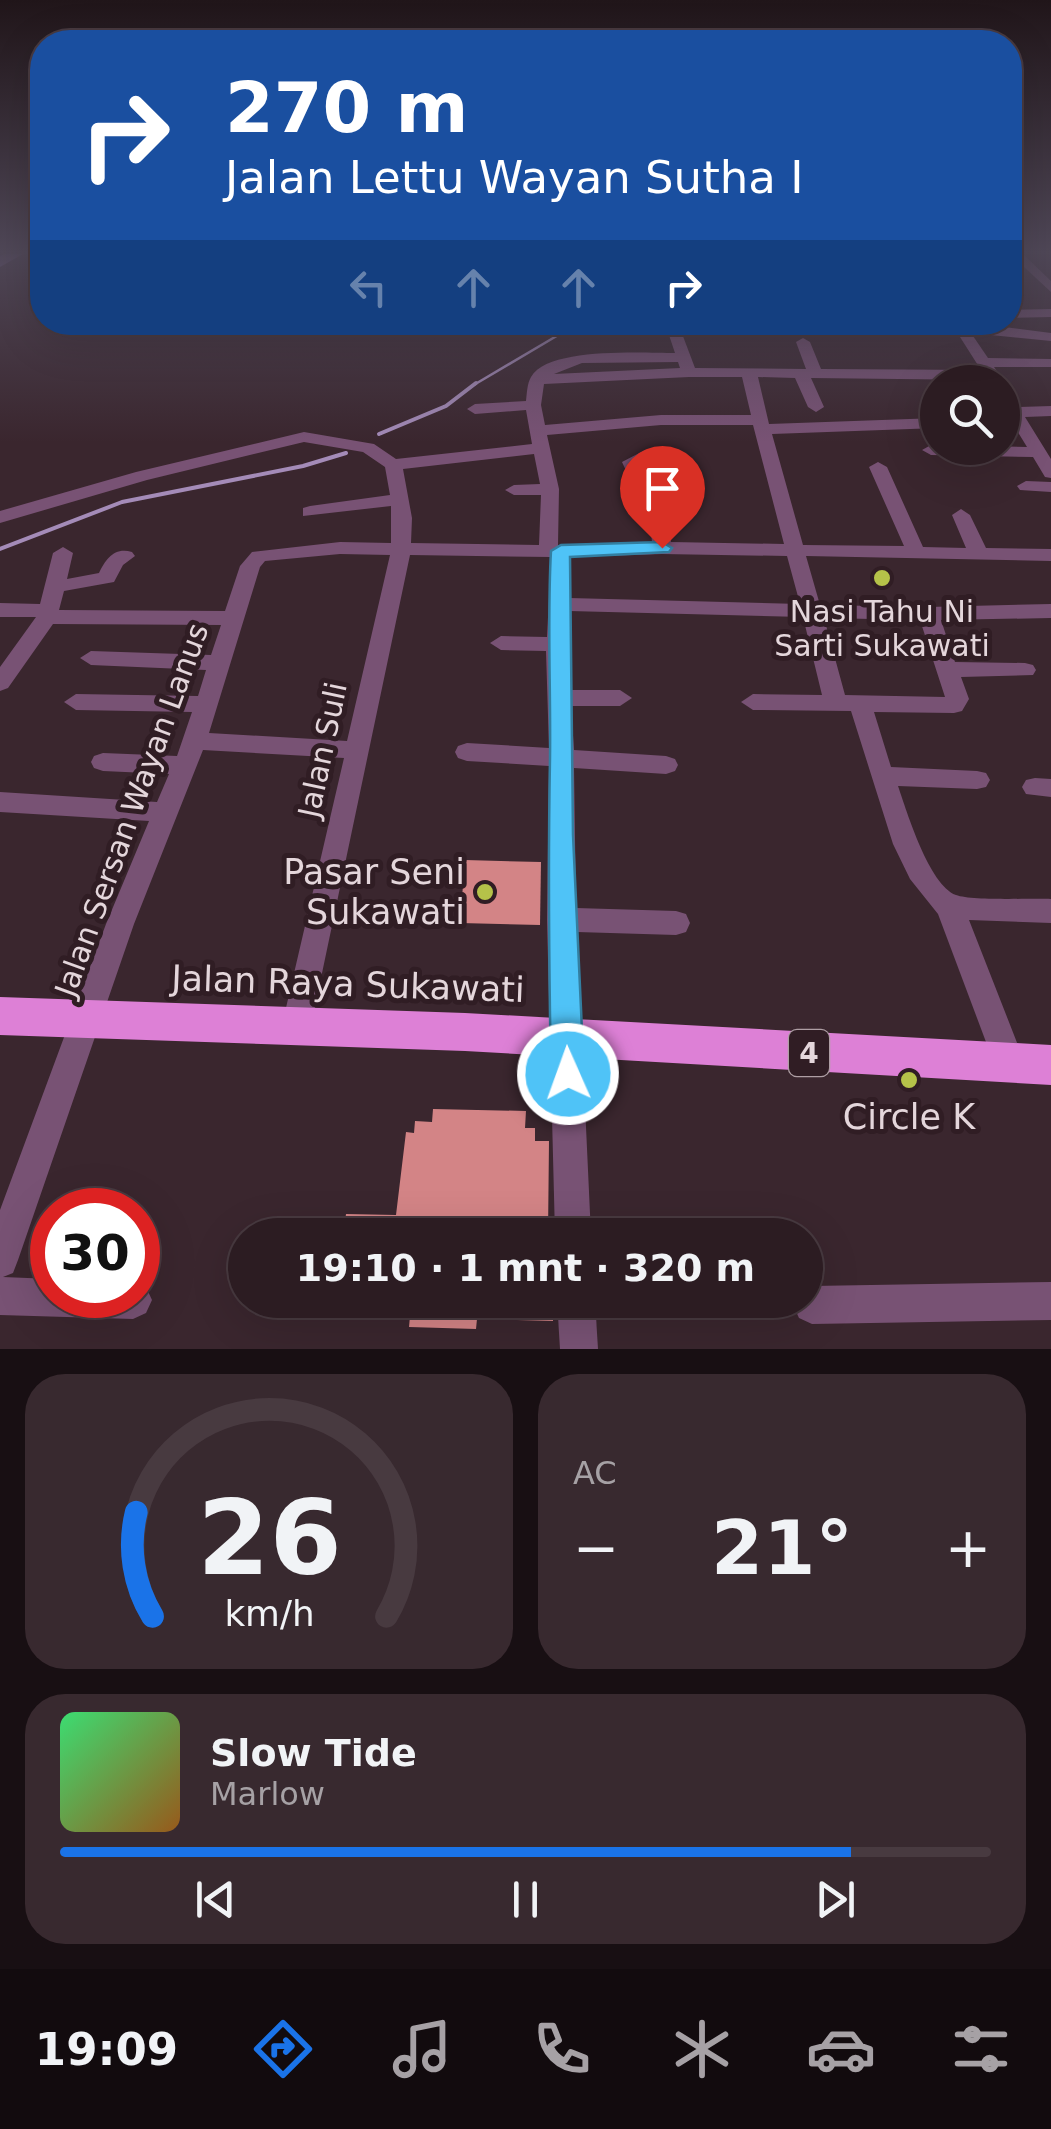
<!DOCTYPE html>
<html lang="id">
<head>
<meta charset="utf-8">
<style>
	:root { --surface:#2c1c22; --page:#38292f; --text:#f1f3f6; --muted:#a6a1a5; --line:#483a40; --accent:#1a73e8 }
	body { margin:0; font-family:"DejaVu Sans",sans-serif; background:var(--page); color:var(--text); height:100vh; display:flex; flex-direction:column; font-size:38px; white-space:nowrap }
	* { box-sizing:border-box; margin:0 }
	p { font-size:32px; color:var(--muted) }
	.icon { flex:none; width:55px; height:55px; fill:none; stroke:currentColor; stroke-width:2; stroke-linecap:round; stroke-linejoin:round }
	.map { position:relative; height:1349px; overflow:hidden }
	.drawer { display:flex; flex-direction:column; gap:25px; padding:25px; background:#180f13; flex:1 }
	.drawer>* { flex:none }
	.top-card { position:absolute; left:30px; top:30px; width:992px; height:305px; border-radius:40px; box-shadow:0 10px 40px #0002,0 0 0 2px var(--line); background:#1a4fa0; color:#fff; overflow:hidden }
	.tools { position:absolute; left:920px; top:365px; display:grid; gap:20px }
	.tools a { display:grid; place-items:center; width:100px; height:100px; border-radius:50%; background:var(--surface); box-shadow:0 10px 40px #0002,0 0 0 2px var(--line); font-size:50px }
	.speed { position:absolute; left:30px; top:1188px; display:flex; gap:20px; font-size:50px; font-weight:700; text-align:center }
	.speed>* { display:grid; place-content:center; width:130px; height:130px; border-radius:50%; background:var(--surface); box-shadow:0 10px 40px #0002,0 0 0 2px var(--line); line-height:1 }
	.speed .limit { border:15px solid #d22; background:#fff; color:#111 }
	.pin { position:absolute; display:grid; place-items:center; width:85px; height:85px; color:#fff; margin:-102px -42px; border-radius:50% 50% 50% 0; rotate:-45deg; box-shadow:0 0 10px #0007 }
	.pin .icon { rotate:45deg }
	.me { position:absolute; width:110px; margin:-55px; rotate:358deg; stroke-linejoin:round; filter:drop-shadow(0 0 8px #0008) }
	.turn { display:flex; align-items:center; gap:35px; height:210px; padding:0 30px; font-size:45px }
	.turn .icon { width:130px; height:130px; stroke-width:2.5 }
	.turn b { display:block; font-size:70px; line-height:85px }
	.lanes { display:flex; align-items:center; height:95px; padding:0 30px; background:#0003; justify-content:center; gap:50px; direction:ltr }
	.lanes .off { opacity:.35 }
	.big { font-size:75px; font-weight:700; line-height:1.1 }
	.drawer .widget { flex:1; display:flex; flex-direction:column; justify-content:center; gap:15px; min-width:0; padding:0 35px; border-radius:40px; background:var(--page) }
	.drawer .dial { align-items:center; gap:0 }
	.dial svg { height:260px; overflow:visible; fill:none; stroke:var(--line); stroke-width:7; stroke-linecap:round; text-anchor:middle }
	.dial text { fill:var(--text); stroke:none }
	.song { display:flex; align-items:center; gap:30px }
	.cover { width:120px; height:120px; border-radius:15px; background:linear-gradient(135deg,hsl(140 70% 55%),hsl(30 70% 35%)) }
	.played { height:10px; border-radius:5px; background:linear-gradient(90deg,var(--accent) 85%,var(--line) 85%) }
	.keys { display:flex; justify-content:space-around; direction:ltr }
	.heat { display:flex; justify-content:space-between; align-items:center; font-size:55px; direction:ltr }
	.drawer .tiles { flex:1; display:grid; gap:25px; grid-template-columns:1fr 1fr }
	.widget:last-child { grid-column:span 2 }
	.trip { position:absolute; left:228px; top:1218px; width:595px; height:100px; border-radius:50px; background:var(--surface); box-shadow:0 10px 40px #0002,0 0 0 2px var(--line); font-weight:700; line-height:100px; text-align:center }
	.menu { display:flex; height:160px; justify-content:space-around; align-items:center; background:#120b0e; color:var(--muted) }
	.menu .icon { width:70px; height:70px }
	.menu .current { color:var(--accent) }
	.menu b { font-size:45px; color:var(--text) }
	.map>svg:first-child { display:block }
</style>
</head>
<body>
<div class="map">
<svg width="1051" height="1349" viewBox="0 0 1051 1349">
	<rect width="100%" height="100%" fill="#3a262e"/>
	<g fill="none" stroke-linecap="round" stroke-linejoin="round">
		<path stroke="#a48bb8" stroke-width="2.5" d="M 472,386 L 560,334 L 562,322"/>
		<g stroke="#a48bb8" stroke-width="4">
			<path d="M 379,434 L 446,406 L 476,383"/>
			<path d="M 0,549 L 122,502 L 303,466 L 346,453"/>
		</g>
		<path fill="#896ba9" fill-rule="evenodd" d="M 4,254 L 23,254 L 0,267 L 0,256 Z"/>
	</g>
	<g fill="#d38486">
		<path d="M 465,860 L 541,862 L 540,925 L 460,923 Z"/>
		<path d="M 433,1109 L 526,1111 L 525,1128 L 535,1128 L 535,1141 L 549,1141 L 548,1235 L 343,1235 L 346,1214 L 396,1215 L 406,1132 L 414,1133 L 415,1121 L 432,1122 Z"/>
		<path d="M 333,1300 L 553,1300 L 553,1321 L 477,1319 L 476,1329 L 409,1327 L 410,1316 L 331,1314 Z"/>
	</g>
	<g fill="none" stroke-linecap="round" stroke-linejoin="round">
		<g fill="#785274" fill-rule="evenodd">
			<path d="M 1010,254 L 1023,254 L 1051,281 L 1051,292 Z"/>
			<path d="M 1051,309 L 1051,317 L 1010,318 L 1010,310 Z"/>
			<path d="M 641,322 L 678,323 L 695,368 L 806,369 L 796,342 L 803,338 L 810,342 L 821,369 L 981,370 L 960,337 L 885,334 L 878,330 L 885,326 L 954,328 L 950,322 L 964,322 L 1051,333 L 1051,341 L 971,333 L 988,358 L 1051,359 L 1051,367 L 994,367 L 1004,382 L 1002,384 L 987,380 L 811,378 L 824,407 L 816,412 L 808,407 L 795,378 L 758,377 L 769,424 L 938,418 L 938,428 L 772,434 L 803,545 L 904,546 L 869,467 L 878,462 L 887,467 L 923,547 L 966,548 L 952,515 L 961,509 L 970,515 L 986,548 L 1051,549 L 1051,561 L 806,556 L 820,605 L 928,607 L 1051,604 L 1051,618 L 941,620 L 955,662 L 1025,663 L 1033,665 L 1036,670 L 1033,675 L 961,677 L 969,699 L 962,711 L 954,713 L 874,712 L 891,767 L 977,771 L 986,773 L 990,780 L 986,787 L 977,789 L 898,786 C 907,812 929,885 956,895 C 972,901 1031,898 1051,899 L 1051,923 L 969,920 L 1025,1063 L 1020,1074 L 1009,1078 L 998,1074 L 938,914 L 910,879 L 893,844 L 851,711 L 753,710 L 741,702 L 753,694 L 822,695 L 803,617 L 569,611 L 570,690 L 620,690 L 632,698 L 620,706 L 571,706 L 574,750 L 666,756 L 675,759 L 678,765 L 675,771 L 666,774 L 574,768 L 576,908 L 676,911 L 686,914 L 690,923 L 686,932 L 676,935 L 577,932 L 591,1235 L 555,1235 L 547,920 L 549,766 L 467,761 L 458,758 L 455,752 L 458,746 L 467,743 L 549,748 L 546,651 L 501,650 L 490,643 L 501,636 L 547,637 L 551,557 L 410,555 L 309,1035 L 298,1039 L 287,1035 L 282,1025 L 344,758 L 203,750 L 134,924 L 18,1260 L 13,1273 L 3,1277 L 52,1279 L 52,1295 L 138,1295 L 138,1283 L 146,1287 L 152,1300 L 146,1313 L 133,1319 L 0,1315 L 0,1210 L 106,924 L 149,821 L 0,812 L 0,792 L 157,802 L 169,774 L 103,771 L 94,768 L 91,762 L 94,756 L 103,753 L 177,756 L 192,712 L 76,710 L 64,702 L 76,694 L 198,696 L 206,670 L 91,665 L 80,658 L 91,651 L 211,655 L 221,625 L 53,624 L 8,688 L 0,691 L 0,667 L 36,617 L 0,617 L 0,603 L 40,604 L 53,553 L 63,547 L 73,553 L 67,579 L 99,573 C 106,559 114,547 132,552 L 135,556 L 123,565 L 114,582 L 64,591 L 59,610 L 225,611 L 240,566 L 252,552 L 340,542 L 391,543 L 391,506 L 303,516 L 303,508 L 310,506 L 390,495 L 385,467 L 363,452 L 304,442 L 147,480 L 0,523 L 0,511 L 136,472 L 304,432 L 374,444 L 396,459 L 532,444 L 526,410 L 475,414 L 467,409 L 475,404 L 526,401 C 527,393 527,384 531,377 C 548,347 641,353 675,353 L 667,329 ZM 678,362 L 680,368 L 554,374 L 582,363 ZM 689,377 L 742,377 L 751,415 L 661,415 L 545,425 L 541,405 L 544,384 ZM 661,425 L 753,425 L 784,544 L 671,542 L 668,522 L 641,464 L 654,455 L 645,450 L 622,462 L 650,522 L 652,542 L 558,545 L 559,489 L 547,435 ZM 534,454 L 540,484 L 514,485 L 505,490 L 514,495 L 541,495 L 539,545 L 411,543 L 412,518 L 403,469 ZM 340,554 L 390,555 L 347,741 L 209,733 L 260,567 L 265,561 ZM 662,554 L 787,556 L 800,604 L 569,598 L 571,557 ZM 824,618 L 920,620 L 945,697 L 845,695 Z"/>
			<path d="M 1002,387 L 1008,389 L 1019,407 L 1051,406 L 1051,416 L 1025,417 L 1051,459 L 1051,478 L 1045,477 L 1033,457 L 931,455 L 922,450 L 931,445 L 1027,447 L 1002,406 Z"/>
			<path d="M 1026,481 L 1051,482 L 1051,492 L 1020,490 L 1017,486 Z"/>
			<path d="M 1035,778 L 1051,779 L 1051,797 L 1026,794 L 1022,787 L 1026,780 Z"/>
			<path d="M 1051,1282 L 1051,1320 L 812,1324 L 799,1318 L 793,1305 L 795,1300 L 805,1300 L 805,1289 L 812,1286 Z"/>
			<path d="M 557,1300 L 595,1300 L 598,1349 L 560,1349 Z"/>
		</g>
		<path fill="#dd80d6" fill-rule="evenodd" d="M 0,997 L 465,1013 L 1051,1045 L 1051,1085 L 465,1051 L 0,1035 Z"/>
	</g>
	<linearGradient id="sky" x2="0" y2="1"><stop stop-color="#201519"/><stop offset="0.57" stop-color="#4f4757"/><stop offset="1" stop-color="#4f4757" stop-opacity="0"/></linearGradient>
	<rect width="1051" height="442" fill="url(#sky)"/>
	<path fill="#4fc3f7" stroke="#337fa1" stroke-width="2.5" d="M 662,542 L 672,548 L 669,552 L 570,557 L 573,835 L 584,1074 L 579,1085 L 568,1090 L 556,1085 L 551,1074 C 549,969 548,864 550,759 C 551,689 547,621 551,551 L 561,545 Z"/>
	<g fill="#b5c249" stroke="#301d24" stroke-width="4">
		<circle cx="882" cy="578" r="10"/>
		<circle cx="485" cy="892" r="10"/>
		<circle cx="909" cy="1080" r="10"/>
	</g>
	<g text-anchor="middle" stroke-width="10" stroke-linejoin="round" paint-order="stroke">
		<rect fill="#301d24" stroke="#ae9ea4" stroke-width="2.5" x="789" y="1030" width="40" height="46" rx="8"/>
		<g font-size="28" font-weight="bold" fill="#e4d6db">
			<text x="809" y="1063">4</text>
		</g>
		<g font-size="30" fill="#e4d6db" stroke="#301d24">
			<text x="882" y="622">Nasi Tahu Ni<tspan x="882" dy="34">Sarti Sukawati</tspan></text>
		</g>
		<g font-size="30" fill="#e4d6db" stroke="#301d24">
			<text transform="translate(323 750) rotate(-78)" y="10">Jalan Suli</text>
			<text transform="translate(132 810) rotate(-70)" y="10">Jalan Sersan Wayan Lanus</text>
		</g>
		<g font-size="35" fill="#e4d6db" stroke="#301d24" text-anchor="end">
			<text x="465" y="884">Pasar Seni<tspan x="465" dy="40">Sukawati</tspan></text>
			<text x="909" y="1129" text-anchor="middle">Circle K</text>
		</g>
		<g font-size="35" fill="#e4d6db" stroke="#301d24">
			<text transform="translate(348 984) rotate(2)" y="12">Jalan Raya Sukawati</text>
		</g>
	</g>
</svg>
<div class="tools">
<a><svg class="icon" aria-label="search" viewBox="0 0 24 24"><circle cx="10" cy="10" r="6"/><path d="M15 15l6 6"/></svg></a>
</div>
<div class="speed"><div class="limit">30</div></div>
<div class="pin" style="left:662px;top:548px;background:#d93025"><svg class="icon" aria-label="arrive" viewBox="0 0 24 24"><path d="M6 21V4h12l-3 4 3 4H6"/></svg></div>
<svg class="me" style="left:568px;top:1074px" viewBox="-20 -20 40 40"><circle r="17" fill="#4fc3f7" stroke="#fff" stroke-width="3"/><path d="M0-11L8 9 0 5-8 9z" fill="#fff"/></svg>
<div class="trip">19:10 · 1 mnt · 320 m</div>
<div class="top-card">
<div class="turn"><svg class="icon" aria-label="right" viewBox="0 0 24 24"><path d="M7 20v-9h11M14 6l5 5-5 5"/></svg><div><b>270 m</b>Jalan Lettu Wayan Sutha I</div></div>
<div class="lanes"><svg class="icon off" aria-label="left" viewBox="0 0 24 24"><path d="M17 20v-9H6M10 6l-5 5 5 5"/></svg><svg class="icon off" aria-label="ahead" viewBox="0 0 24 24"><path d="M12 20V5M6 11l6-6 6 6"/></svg><svg class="icon off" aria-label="ahead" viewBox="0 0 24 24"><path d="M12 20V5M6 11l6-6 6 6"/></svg><svg class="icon" aria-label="right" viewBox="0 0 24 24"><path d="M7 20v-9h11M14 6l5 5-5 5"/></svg></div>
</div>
</div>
<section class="drawer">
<div class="tiles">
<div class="widget dial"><svg viewBox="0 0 100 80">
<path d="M14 69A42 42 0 1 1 86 69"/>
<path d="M14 69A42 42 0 0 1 9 37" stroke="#1a73e8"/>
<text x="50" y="56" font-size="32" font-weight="700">26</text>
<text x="50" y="72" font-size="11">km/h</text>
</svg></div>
<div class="widget"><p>AC</p>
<div class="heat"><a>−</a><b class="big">21°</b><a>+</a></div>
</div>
<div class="widget">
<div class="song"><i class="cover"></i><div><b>Slow Tide</b><p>Marlow</p></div></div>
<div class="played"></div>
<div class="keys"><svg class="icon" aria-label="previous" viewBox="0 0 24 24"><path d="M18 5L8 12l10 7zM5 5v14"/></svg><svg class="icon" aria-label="pause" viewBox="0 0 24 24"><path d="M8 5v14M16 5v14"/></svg><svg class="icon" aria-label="next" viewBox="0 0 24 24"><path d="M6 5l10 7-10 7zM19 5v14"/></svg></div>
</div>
</div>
</section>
<nav class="menu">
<b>19:09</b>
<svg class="icon current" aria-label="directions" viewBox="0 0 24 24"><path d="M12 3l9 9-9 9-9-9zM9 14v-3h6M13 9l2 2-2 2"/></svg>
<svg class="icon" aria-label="music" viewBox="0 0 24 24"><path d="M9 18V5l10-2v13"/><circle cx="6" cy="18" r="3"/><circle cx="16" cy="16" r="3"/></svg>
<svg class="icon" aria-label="phone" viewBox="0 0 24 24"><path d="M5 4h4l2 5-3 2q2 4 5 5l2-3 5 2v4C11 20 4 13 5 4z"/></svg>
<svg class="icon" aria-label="climate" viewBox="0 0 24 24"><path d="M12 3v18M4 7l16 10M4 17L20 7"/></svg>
<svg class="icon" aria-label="car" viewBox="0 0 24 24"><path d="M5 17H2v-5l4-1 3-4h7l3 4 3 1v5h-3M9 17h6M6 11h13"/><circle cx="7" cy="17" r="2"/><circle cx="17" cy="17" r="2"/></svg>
<svg class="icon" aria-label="filters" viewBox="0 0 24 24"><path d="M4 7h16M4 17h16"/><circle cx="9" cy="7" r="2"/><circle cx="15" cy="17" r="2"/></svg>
</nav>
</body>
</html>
